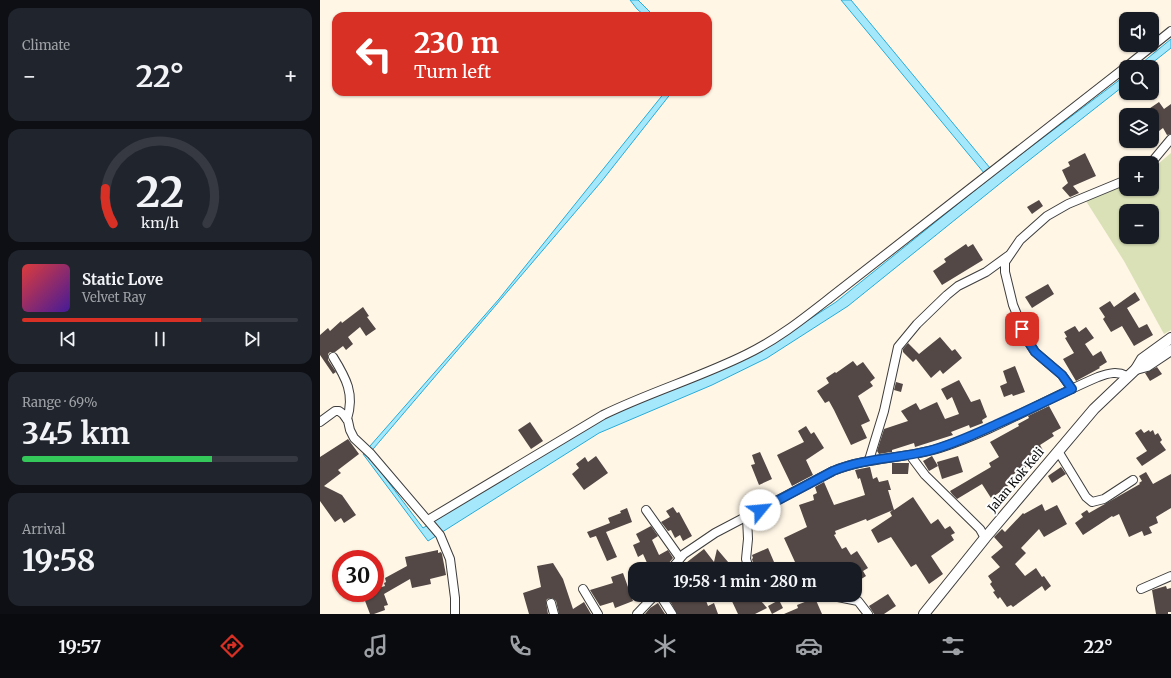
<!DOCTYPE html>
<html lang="en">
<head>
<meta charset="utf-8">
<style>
	:root { --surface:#171b24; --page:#20242c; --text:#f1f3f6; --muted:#9ea1a6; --line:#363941; --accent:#d93025 }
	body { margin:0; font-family:Merriweather,serif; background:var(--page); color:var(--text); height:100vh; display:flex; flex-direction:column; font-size:15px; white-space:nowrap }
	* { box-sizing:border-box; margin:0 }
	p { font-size:13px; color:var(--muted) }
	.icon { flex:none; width:22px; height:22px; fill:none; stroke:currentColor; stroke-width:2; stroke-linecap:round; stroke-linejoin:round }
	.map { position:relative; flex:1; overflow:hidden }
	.drawer { display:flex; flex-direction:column; gap:8px; padding:8px; background:#0d0f14; width:320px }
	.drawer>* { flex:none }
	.hud { position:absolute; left:12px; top:12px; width:380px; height:84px; border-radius:12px; box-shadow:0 1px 3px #0004; background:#d93025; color:#fff; overflow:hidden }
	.tools { position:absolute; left:799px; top:12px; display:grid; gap:8px }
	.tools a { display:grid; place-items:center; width:40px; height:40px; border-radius:8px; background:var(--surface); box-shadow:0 1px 3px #0004; font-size:20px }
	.speed { position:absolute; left:12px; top:550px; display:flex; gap:8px; font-size:20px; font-weight:700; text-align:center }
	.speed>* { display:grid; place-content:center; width:52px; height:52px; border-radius:50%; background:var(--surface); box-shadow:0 1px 3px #0004; line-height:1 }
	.speed .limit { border:6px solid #d22; background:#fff; color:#111 }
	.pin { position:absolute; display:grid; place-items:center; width:34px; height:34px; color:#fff; margin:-17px; border-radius:8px; box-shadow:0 2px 6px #0006 }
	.me { position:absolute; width:44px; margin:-22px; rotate:62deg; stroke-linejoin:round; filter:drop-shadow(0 0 3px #0008) }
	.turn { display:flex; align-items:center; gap:14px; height:84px; padding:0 16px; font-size:18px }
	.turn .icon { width:52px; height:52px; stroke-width:2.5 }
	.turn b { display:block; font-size:28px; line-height:34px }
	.big { font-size:30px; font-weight:700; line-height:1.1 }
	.drawer .tile { flex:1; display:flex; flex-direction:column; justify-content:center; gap:6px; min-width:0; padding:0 14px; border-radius:12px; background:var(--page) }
	.drawer .dial { align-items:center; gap:0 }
	.dial svg { height:104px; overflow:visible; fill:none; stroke:var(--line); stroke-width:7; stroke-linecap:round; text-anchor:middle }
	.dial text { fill:var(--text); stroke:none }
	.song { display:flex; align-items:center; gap:12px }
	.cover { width:48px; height:48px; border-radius:6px; background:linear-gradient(135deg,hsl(0 70% 55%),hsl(260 70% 35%)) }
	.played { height:4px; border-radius:2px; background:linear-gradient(90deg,var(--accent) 65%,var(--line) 65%) }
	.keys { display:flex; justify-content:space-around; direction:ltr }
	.heat { display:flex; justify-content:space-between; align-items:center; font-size:22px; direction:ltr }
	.charge { height:6px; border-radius:3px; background:linear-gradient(90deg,#34c759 69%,var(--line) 0) }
	.trip { position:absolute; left:308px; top:562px; width:234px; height:40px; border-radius:12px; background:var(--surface); box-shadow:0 1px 3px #0004; font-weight:700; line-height:40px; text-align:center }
	.tab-bar { display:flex; height:64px; justify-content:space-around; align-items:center; background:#090b0e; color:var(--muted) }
	.tab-bar .icon { width:28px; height:28px }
	.tab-bar .current { color:var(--accent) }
	.tab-bar b { font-size:18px; color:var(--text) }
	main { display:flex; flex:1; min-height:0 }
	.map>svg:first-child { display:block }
</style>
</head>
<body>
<main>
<section class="drawer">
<div class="tile"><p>Climate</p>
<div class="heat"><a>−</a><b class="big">22°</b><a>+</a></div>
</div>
<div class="tile dial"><svg viewBox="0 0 100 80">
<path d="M14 69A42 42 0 1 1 86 69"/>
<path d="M14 69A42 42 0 0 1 8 42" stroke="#d93025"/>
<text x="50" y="56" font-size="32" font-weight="700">22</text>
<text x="50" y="72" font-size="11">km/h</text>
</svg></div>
<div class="tile">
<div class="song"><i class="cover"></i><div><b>Static Love</b><p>Velvet Ray</p></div></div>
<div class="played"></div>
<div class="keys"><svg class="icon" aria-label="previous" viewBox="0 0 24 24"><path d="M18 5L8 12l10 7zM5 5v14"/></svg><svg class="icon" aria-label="pause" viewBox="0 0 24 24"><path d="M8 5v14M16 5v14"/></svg><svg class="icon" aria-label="next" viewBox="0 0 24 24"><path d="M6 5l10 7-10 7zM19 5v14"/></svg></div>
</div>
<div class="tile"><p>Range · 69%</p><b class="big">345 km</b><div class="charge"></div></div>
<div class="tile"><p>Arrival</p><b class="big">19:58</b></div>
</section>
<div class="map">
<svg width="851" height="614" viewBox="0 0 851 614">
	<rect width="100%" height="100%" fill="#fff6e6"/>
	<path fill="#dae1b7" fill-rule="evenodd" d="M 851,153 L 851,330 L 844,334 L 804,261 L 766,201 L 806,185 L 806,189 L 832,189 L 832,169 ZM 806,211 L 832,211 L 832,237 L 806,237 Z"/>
	<g fill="#a6e8fb" stroke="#27acd8">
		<path d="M 310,0 L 318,0 L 334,16 L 325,16 L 317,9 Z"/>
		<path d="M 521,0 L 531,0 L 675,174 L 806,75 L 806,84 L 703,165 L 528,306 L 447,358 L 392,385 L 279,433 L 108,541 L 43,454 L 179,299 L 345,92 L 352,92 L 281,182 L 48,455 L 103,528 L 282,418 L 439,352 L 516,302 L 669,179 Z"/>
		<path d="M 851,39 L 851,48 L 827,67 L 817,67 Z"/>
	</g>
	<g fill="#534845">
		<path d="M 839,102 L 844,109 L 851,104 L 851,134 L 847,135 L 843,128 L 839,131 L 832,121 L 832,115 L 820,115 Z"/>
		<path d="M 765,153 L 776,176 L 753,186 L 759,193 L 750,197 L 742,188 L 748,183 L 742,170 L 750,166 L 748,162 Z"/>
		<path d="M 719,200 L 723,206 L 712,214 L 707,207 Z"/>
		<path d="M 646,244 L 648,247 L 653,244 L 663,260 L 622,285 L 613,271 L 626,262 L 624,259 Z"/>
		<path d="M 728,284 L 734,294 L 712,308 L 705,297 Z"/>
		<path d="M 815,292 L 820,300 L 807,308 L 819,328 L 827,324 L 833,335 L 814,346 L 802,326 L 791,332 L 783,319 L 785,317 L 779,308 L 790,301 L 794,307 Z"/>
		<path d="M 43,307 L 49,316 L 47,317 L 56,329 L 46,336 L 40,327 L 28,337 L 33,344 L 26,350 L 23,346 L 15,352 L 10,352 L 8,354 L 8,360 L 16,372 L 13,374 L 0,355 L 0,335 L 8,328 L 10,331 L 21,321 L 22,323 Z"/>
		<path d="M 755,326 L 759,332 L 766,327 L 774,338 L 765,344 L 773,356 L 781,351 L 787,362 L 779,367 L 780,368 L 756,381 L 743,359 L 754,353 L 745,338 L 747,337 L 744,332 Z"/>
		<path d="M 620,337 L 632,351 L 635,349 L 642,358 L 623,374 L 620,370 L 611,378 L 596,359 L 593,362 L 583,352 L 583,349 L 588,343 L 599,354 Z"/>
		<path d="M 533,361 L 537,366 L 543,362 L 555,378 L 550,382 L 553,386 L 538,396 L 550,421 L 541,425 L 547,438 L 531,445 L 514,410 L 509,401 L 505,403 L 497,391 L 509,383 L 506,378 L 515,372 L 516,373 Z"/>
		<path d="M 695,366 L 705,392 L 693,396 L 692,394 L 684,397 L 680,386 L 687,383 L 683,371 Z"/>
		<path d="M 837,367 L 842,374 L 830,381 L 825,373 Z"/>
		<path d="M 639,380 L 651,402 L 660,399 L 667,417 L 662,420 L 663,423 L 650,428 L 649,425 L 631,432 L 633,435 L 595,447 L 594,443 L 572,450 L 572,452 L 571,452 L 559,454 L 557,451 L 564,429 L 588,421 L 581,411 L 596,403 L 600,410 L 617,402 L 625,419 L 639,414 L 632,397 L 627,400 L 621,389 Z"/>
		<path d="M 576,382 L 583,384 L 581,392 L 574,390 Z"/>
		<path d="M 729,406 L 741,428 L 732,433 L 734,436 L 720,445 L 724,452 L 719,455 L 721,459 L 692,475 L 695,480 L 687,486 L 690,491 L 682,495 L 680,492 L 671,498 L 662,484 L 637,499 L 632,494 L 630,491 L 671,467 L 669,463 L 679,457 L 670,442 L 699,426 L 698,424 L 709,418 L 708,416 Z"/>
		<path d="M 210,422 L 223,441 L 211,449 L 198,430 Z"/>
		<path d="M 486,426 L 491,434 L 494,432 L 504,448 L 486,460 L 493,475 L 472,486 L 457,455 L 484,442 L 478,431 Z"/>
		<path d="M 821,429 L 824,433 L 829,430 L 830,432 L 833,430 L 835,435 L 838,433 L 842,440 L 840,442 L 846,450 L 822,466 L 816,458 L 827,451 L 815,433 Z"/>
		<path d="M 28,439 L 39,454 L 18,470 L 21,473 L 4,486 L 22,495 L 36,515 L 24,523 L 21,518 L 15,522 L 0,501 L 0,457 Z"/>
		<path d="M 440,452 L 452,479 L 439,485 L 431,465 L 435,464 L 432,455 Z"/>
		<path d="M 276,456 L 288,473 L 264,490 L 252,474 L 259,468 L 256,464 L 265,457 L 268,462 Z"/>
		<path d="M 612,456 L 618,466 L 609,471 L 603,461 Z"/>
		<path d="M 638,456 L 643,472 L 622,479 L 617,462 Z"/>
		<path d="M 572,463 L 589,463 L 588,474 L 572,474 Z"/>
		<path d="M 550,467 L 553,479 L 557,477 L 559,482 L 568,480 L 571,490 L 568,490 L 574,510 L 593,497 L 611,524 L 618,519 L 625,529 L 630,526 L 635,533 L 631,535 L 634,540 L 611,556 L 623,574 L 609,584 L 596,564 L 591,567 L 571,537 L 558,543 L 551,530 L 572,516 L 570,512 L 573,510 L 547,521 L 546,519 L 515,531 L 516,534 L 514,535 L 522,549 L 526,547 L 531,555 L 537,551 L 548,568 L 543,571 L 546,576 L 535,583 L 535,569 L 524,569 L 519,562 L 507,569 L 463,569 L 475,562 L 464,538 L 487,527 L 479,505 L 494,500 L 493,495 L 497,493 L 495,487 L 504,482 L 514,505 L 545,495 L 540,478 L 538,479 L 535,470 Z"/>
		<path d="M 741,467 L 746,474 L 732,483 L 728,476 Z"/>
		<path d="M 826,472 L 833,484 L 851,474 L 851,508 L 836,517 L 838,523 L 829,527 L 832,533 L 824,536 L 822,531 L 809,537 L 799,514 L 793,517 L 792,516 L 763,535 L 755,523 L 763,517 L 761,514 L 767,510 L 769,513 L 820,484 L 819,483 L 822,481 L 819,476 Z"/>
		<path d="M 722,504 L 725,511 L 737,505 L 747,524 L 724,537 L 719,529 L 701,548 L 706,553 L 695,564 L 705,576 L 716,568 L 722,577 L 724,576 L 731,586 L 725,591 L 722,586 L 693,607 L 691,605 L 687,607 L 680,597 L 678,599 L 673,592 L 675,591 L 670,584 L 672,582 L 668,576 L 680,567 L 671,557 L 683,547 L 674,537 L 682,529 L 685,532 L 703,513 L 704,514 Z"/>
		<path d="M 353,507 L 357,513 L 359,512 L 372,536 L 363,541 L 360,535 L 355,538 L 351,530 L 348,531 L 341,522 L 350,517 L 346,511 Z"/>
		<path d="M 307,508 L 312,522 L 286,532 L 297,557 L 287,561 L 276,536 L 270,538 L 267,532 L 290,523 L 288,518 L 301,513 L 300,511 Z"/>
		<path d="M 331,526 L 338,536 L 332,540 L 339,555 L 348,550 L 353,558 L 348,564 L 338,569 L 336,569 L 333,563 L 328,565 L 323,554 L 318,557 L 313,545 L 320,542 L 316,534 Z"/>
		<path d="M 448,548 L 457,569 L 436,569 L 435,567 L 434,567 L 432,559 L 433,558 L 432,555 Z"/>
		<path d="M 384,549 L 394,562 L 397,549 L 414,569 L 358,569 Z"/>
		<path d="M 118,550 L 118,553 L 121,552 L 122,554 L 126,575 L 110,579 L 111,584 L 92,588 L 90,579 L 64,594 L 68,605 L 64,606 L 65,610 L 54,614 L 50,614 L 42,593 L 55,593 L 55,589 L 65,586 L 64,583 L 66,582 L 65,578 L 87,566 L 85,557 Z"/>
		<path d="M 233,563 L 243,579 L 253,609 L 264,602 L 271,614 L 239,614 L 236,601 L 232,598 L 227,599 L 226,602 L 228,614 L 209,614 L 203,593 L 221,587 L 217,566 Z"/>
		<path d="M 303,573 L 313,601 L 295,608 L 293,602 L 280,606 L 270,590 L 293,583 L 291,577 Z"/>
		<path d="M 846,586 L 847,589 L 851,588 L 851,612 L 848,612 L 848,614 L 836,614 L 832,590 Z"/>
		<path d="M 568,594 L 576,606 L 564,614 L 554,614 L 549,606 Z"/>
		<path d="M 350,595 L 384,595 L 388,606 L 394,603 L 398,614 L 357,614 L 348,597 Z"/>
		<path d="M 409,595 L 436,595 L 447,608 L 435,614 L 418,614 Z"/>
		<path d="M 495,598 L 502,614 L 464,614 L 478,608 L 477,605 Z"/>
		<path d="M 459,600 L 463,608 L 452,614 L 448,606 Z"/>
		<path d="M 338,603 L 345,614 L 325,614 L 330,608 Z"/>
	</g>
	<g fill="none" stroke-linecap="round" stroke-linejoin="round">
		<g stroke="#3d3d3d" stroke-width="10">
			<g id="minor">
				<path d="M 806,67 L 851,31"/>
				<path d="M 831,163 L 851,139"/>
				<path d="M 13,357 C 26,378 35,394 27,419"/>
				<path d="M 752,389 L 742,375 L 715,352 L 708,341 L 693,305 L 685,272 L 685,262 L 700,240 L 727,216 L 748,204 L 806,180"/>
				<path d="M 0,422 L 15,411 L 19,411 L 23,414 L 28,421 L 30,430 L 34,438 L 51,454 L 120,535 L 130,559 L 135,598 L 135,614"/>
				<path d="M 738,451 L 766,497 L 772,502 L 784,499 L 813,480"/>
				<path d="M 590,455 L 605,475 L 660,529 L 665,538"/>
				<path d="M 549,460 L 564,411 L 578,347 L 597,324 L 627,295 L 638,286 L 666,272 L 688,256"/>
				<path d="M 326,510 L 360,558"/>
				<path d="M 427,517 L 428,539 L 426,559 L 429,569"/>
				<path d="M 108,520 L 283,415 C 330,392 381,377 427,354 C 458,339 484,318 511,297 L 806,67"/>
				<path d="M 351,569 L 364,554 L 395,533 L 513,471 C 547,457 585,459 620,448 C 673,431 726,399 778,377 C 789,373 797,371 807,376"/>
				<path d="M 263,589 L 278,614"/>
				<path d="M 821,589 L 851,576"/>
				<path d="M 340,595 L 352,614"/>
				<path d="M 508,595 L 538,601 L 548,614"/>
				<path d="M 231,603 L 234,614"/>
				<path d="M 317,614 L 335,595"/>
			</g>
		</g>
		<g stroke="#3d3d3d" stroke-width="12">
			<g id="tertiary">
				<path d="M 816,369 L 827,366 L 851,350"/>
				<path d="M 604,614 L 665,538 L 774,409 L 816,369 L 822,359 L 851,338"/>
			</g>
		</g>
		<use href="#minor" stroke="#fff" stroke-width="8"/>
		<use href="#tertiary" stroke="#fff" stroke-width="10"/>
	</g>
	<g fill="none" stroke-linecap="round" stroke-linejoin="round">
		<g stroke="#114b97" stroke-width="10">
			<path id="route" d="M 440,510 L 513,471 C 544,458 576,459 608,451 C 632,445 655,434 677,424 C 702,413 727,401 752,389 L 742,375 L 715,352 L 708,341 L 702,329"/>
		</g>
		<use href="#route" stroke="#1a73e8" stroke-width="7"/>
	</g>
	<g text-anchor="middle" stroke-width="4" stroke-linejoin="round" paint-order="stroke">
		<g font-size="12" fill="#0a0a0a" stroke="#fff">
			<text transform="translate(696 480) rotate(-50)" y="4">Jalan Kok Keli</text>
		</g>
	</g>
</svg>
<div class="tools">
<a><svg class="icon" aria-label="sound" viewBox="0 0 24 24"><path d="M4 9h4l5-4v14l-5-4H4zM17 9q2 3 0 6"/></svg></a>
<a><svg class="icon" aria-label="search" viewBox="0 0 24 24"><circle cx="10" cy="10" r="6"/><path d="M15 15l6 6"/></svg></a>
<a><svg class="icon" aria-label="layers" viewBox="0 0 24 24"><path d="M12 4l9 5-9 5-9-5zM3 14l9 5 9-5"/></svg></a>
<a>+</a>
<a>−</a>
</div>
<div class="speed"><div class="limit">30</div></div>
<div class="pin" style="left:702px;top:329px;background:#d93025"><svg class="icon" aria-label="arrive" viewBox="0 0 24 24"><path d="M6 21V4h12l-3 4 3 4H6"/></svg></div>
<svg class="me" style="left:440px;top:510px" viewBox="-20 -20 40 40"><circle r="19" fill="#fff"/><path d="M0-13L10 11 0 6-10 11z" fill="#1a73e8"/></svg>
<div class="trip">19:58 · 1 min · 280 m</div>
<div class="hud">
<div class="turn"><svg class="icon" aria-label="left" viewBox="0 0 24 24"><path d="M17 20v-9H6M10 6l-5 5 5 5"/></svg><div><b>230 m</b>Turn left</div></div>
</div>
</div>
</main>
<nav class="tab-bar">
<b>19:57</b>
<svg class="icon current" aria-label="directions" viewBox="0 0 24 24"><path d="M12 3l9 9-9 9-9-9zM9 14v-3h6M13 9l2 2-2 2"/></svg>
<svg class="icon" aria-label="music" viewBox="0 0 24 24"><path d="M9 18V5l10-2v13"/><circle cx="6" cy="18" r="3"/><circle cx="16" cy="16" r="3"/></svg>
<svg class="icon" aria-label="phone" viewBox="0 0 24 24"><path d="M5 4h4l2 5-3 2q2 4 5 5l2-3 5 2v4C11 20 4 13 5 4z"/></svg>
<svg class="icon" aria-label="climate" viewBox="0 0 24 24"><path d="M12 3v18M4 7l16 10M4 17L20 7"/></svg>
<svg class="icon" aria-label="car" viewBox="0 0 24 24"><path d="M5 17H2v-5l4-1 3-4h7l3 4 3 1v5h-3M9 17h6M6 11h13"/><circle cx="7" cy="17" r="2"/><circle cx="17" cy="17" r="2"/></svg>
<svg class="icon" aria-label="filters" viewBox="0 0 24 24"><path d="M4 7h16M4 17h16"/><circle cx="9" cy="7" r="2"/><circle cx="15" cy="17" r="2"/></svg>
<b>22°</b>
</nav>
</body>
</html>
